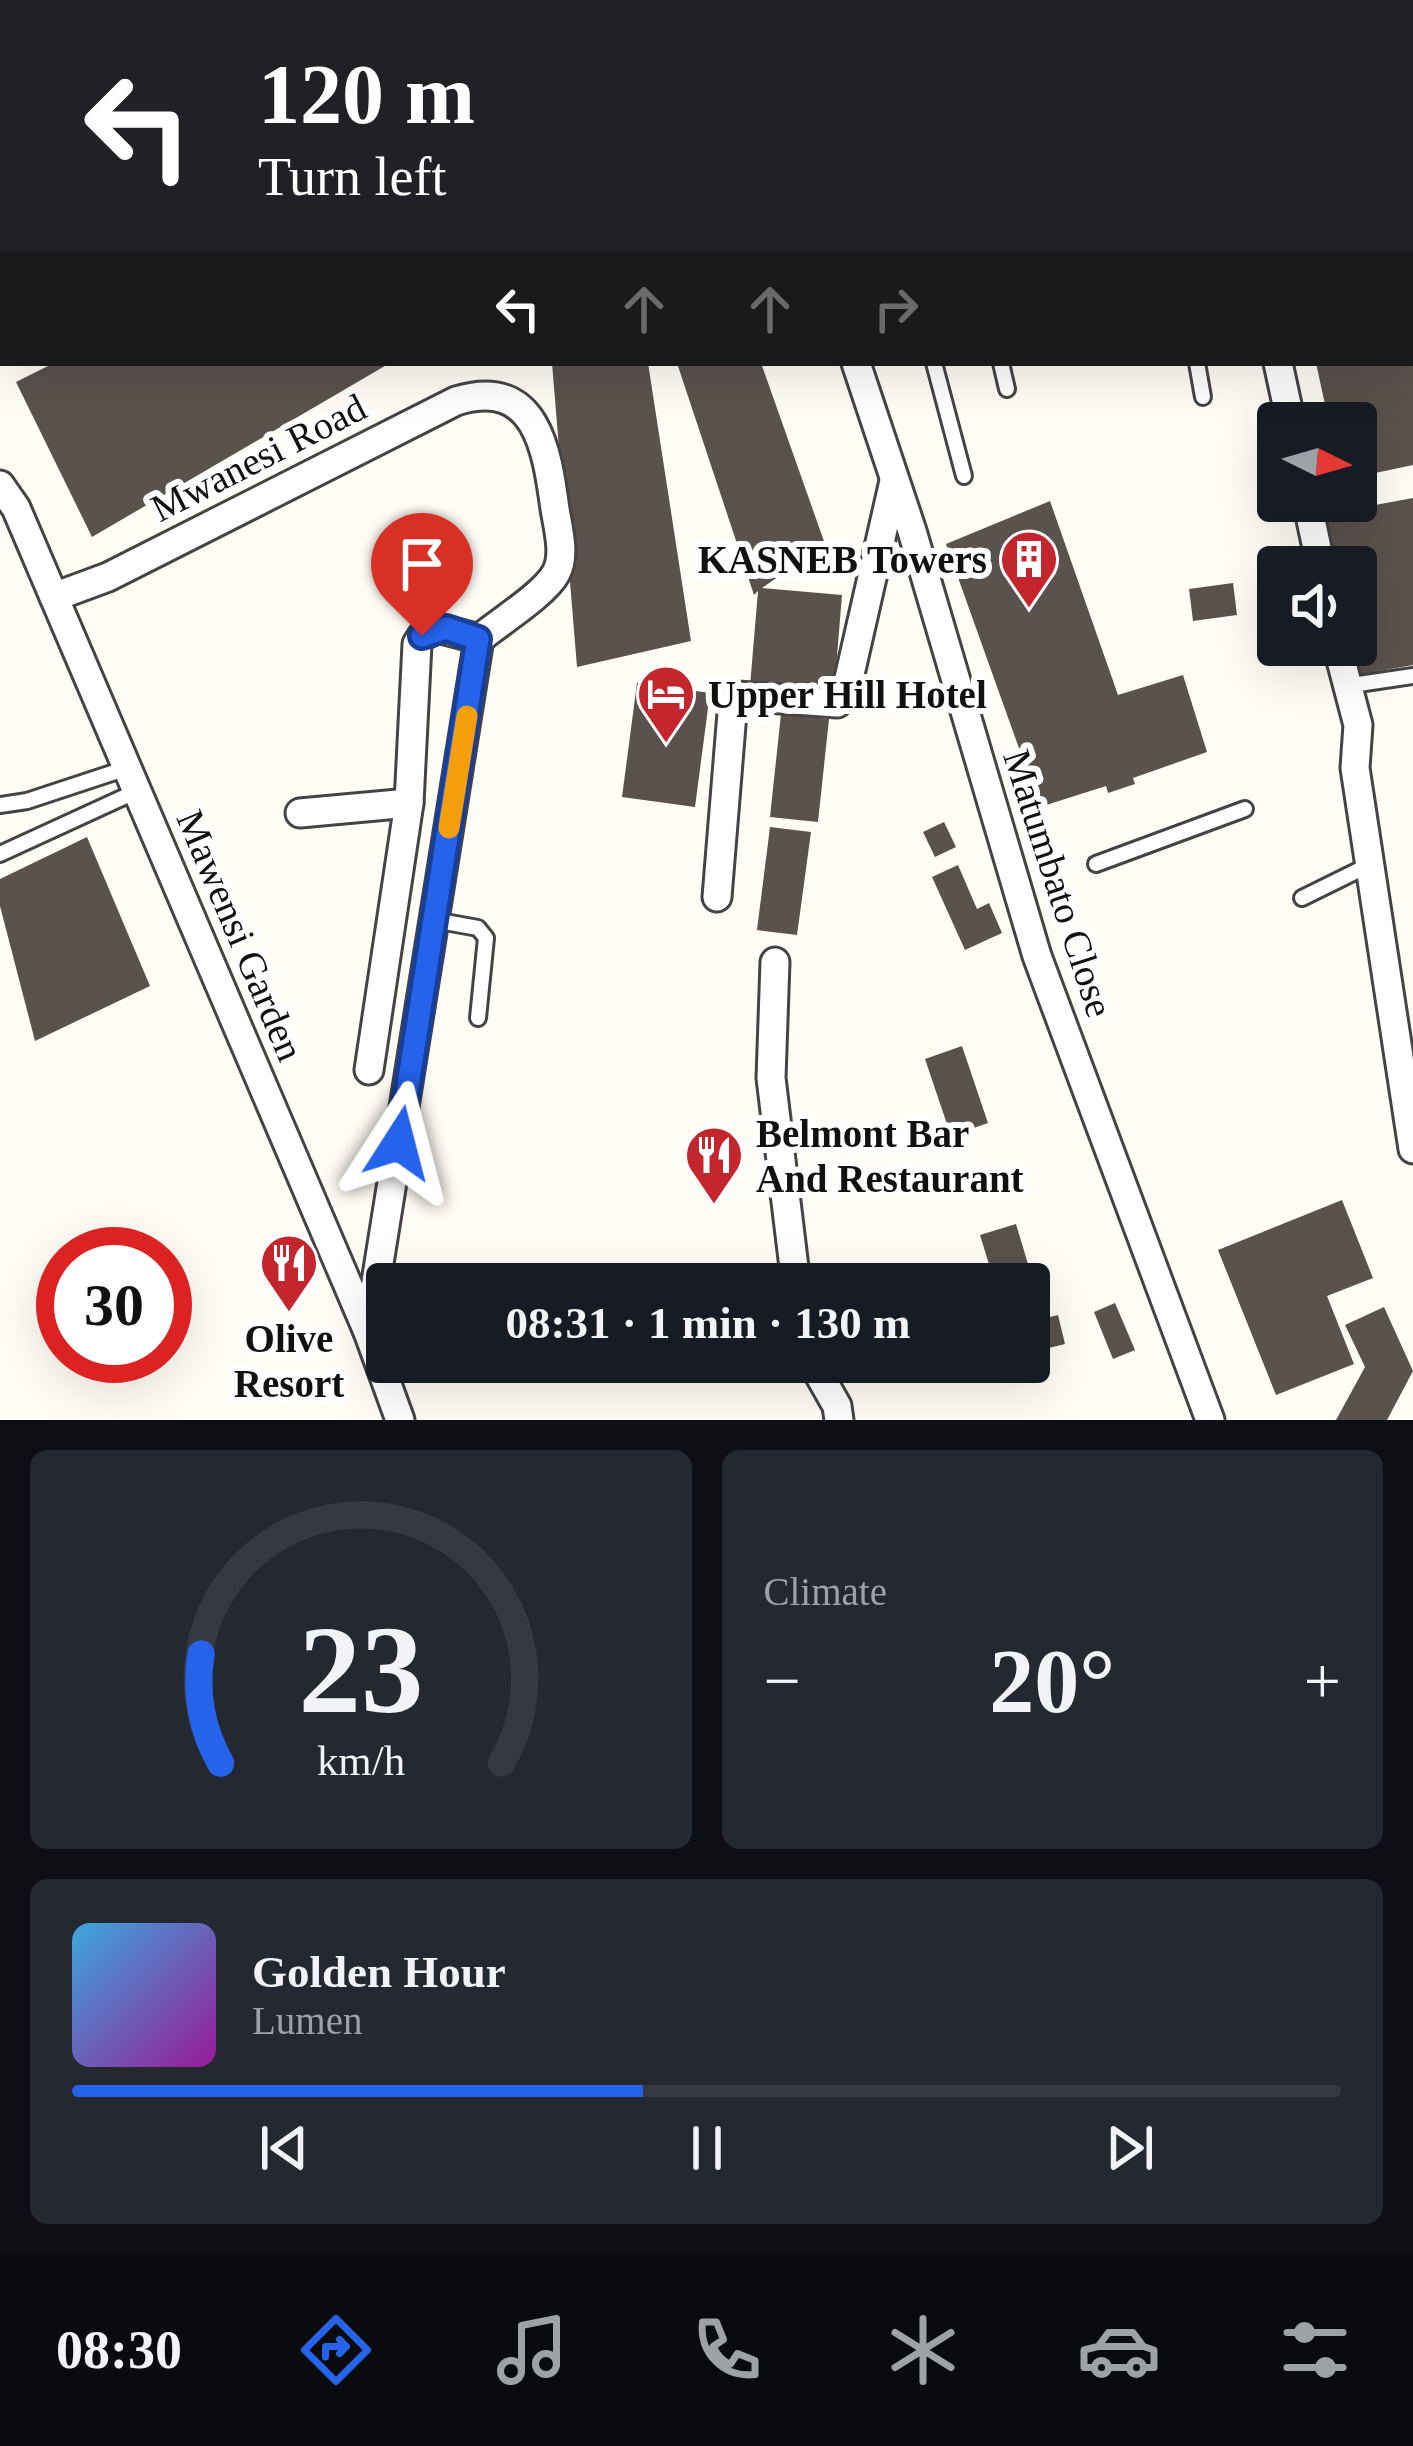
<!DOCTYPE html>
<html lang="en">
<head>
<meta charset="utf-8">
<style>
	:root { --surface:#171b24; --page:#242831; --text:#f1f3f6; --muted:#9ea1a6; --line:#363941; --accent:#2563eb }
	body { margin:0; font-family:"Times New Roman",serif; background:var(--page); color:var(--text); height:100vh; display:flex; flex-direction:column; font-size:45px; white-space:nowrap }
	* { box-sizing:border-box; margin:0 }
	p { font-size:39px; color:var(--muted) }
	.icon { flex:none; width:66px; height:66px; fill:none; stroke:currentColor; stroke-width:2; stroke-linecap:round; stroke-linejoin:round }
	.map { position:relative; height:1420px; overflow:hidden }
	.sheet { display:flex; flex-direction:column; gap:30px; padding:30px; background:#0d0f14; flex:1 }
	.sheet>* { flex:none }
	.top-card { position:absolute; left:0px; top:0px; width:1413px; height:366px; box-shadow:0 12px 48px #0002; background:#202124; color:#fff; overflow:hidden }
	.needle { width:78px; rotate:95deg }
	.fabs { position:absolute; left:1257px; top:402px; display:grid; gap:24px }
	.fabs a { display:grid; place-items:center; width:120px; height:120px; border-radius:12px; background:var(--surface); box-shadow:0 12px 48px #0002; font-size:60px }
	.speed { position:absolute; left:36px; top:1227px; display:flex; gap:24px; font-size:60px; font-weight:700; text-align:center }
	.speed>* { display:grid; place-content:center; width:156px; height:156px; border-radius:50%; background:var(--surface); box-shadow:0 12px 48px #0002; line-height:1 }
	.speed .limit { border:18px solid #d22; background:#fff; color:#111 }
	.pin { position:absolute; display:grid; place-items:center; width:102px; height:102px; color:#fff; margin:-123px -51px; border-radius:50% 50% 50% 0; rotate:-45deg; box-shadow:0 0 12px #0007 }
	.pin .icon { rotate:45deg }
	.me { position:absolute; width:132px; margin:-66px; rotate:9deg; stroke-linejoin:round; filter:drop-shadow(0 0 9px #0008) }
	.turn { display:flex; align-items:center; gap:42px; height:252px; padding:0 60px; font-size:54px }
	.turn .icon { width:156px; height:156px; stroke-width:2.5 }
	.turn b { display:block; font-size:84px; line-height:102px }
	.lanes { display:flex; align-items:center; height:114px; padding:0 60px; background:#0003; justify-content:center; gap:60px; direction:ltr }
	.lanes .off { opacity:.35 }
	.big { font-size:90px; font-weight:800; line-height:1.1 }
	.sheet .card { flex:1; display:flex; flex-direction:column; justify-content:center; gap:18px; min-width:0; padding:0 42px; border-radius:18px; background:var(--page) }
	.sheet .dial { align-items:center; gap:0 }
	.dial svg { height:312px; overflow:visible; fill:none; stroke:var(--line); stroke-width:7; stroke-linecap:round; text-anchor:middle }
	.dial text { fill:var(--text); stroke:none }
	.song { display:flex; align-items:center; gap:36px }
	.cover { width:144px; height:144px; border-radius:18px; background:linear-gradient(135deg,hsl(200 70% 55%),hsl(300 70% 35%)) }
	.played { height:12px; border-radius:6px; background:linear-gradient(90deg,var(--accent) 45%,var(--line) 45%) }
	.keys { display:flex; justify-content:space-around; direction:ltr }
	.heat { display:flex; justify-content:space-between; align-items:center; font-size:66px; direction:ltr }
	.sheet .tiles { flex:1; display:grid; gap:30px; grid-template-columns:1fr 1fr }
	.card:last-child { grid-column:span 2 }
	.trip { position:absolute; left:366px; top:1263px; width:684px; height:120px; border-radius:12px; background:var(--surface); box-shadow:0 12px 48px #0002; font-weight:800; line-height:120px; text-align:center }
	.tab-bar { display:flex; height:192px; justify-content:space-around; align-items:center; background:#090b0e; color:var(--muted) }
	.tab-bar .icon { width:84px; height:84px }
	.tab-bar .active { color:var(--accent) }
	.tab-bar b { font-size:54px; color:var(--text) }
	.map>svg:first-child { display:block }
</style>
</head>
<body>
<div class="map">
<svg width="1413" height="1420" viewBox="0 0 1413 1420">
	<rect width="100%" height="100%" fill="#fffdf5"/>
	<g fill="#5a524d">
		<path d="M 54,363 L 390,363 L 92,537 L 16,382 Z"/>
		<path d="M 552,363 L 648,363 L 691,641 L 577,667 Z"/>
		<path d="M 677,363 L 761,363 L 825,544 L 762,588 L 842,595 L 834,693 L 750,686 L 758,591 L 754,595 Z"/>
		<path d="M 1316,363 L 1413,363 L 1413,465 L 1356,477 L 1356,423 L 1329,423 Z"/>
		<path d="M 1413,498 L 1413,665 L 1351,676 L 1345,645 L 1356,645 L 1356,567 L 1330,567 L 1321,515 Z"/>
		<path d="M 1050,501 L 1118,695 L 1183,675 L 1207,752 L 1133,778 L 1135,784 L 1108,793 L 1106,786 L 1040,807 L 946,544 Z"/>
		<path d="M 1233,583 L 1237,615 L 1193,621 L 1189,589 Z"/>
		<path d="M 637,683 L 710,693 L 695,807 L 622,797 Z"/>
		<path d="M 781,714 L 829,719 L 818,822 L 770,817 Z"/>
		<path d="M 944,822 L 956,847 L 935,857 L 923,832 Z"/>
		<path d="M 770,827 L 811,832 L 797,935 L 757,930 Z"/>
		<path d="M 87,837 L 150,986 L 35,1041 L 0,906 L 0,879 Z"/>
		<path d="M 958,865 L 977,909 L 989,903 L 1002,933 L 965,950 L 932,877 Z"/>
		<path d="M 962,1046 L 988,1123 L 951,1136 L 925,1059 Z"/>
		<path d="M 1342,1200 L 1373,1278 L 1327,1296 L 1354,1364 L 1276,1395 L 1218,1250 Z"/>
		<path d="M 1016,1224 L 1028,1264 L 992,1274 L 980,1235 Z"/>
		<path d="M 1115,1303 L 1135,1350 L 1113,1359 L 1094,1312 Z"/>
		<path d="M 1384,1307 L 1413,1371 L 1387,1420 L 1336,1420 L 1365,1367 L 1345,1325 Z"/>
		<path d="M 1058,1315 L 1065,1344 L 1029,1353 L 1029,1322 Z"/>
	</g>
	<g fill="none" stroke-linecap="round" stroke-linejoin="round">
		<g stroke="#444" stroke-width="20">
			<g id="service">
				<path d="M 934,363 L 964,476"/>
				<path d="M 1001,363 L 1007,389"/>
				<path d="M 1197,363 L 1203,397"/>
				<path d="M 1345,686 L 1413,676"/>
				<path d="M 0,805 L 27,801 L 127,768"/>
				<path d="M 0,854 L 137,791"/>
				<path d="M 1096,864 L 1245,809"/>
				<path d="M 1302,898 L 1371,864"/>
				<path d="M 434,920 L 478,928 L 486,938 L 478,1018"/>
			</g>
		</g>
		<g stroke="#444" stroke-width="33">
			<g id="minor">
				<path d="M 0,96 L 3,96"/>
				<path d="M 856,363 L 912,531 L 1037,956 L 1210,1420"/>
				<path d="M 1278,363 L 1291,423"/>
				<path d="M 0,485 L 16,508 L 368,1332 L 400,1420"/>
				<path d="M 1307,501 L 1321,567"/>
				<path d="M 54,597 L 108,577 L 456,401 C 537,376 547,451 555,509 C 558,528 566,555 556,573 C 545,594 498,623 479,639"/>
				<path d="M 1337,645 L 1358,725 L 1355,768 L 1413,1149"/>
				<path d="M 300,813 L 409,803"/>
				<path d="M 717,897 L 732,713 L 737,696 L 837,703 L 845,696 L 894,481"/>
				<path d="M 775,962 L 771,1078 L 796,1284"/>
				<path d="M 369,1070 L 409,803 L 417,644 L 422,636 L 438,628 L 479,639"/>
				<path d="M 368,1332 L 479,639"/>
				<path d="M 812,1362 L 837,1406 L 839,1420"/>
			</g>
		</g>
		<g stroke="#444" stroke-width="39">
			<g id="tertiary">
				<path d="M 605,0 L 621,3"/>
				<path d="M 850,0 L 871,3"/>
				<path d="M 1410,49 L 1413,49"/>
				<path d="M 1410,93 L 1413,93"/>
			</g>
		</g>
		<use href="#service" stroke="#fff" stroke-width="14"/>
		<use href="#minor" stroke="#fff" stroke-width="27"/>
		<use href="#tertiary" stroke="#fff" stroke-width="33"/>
	</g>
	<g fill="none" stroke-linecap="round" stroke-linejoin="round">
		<g stroke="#184099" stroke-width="30">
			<path id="route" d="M 399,1143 L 478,639 L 446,628 L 422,636"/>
		</g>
		<use href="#route" stroke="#2563eb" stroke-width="21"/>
		<path stroke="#f59e0b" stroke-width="21" d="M 449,828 L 467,716"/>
	</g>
	<defs>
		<g id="building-pin" transform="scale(3)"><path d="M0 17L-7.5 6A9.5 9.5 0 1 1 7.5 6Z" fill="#c4262e" stroke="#fff"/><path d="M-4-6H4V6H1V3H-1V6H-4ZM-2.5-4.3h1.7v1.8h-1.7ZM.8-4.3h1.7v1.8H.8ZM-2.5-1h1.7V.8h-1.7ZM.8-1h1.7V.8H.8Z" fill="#fff"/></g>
		<g id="hotel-pin" transform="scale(3)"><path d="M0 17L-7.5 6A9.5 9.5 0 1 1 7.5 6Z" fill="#c4262e" stroke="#fff"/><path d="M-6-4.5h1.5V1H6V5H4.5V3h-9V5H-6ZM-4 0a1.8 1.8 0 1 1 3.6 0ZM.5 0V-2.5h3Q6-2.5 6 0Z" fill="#fff"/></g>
		<g id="restaurant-pin" transform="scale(3)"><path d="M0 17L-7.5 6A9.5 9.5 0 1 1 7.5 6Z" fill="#c4262e" stroke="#fff"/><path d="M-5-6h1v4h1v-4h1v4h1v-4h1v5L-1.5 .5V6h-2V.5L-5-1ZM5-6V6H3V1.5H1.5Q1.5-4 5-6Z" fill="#fff"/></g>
	</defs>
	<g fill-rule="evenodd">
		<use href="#building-pin" x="1029" y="559"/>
		<use href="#hotel-pin" x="666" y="694"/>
		<use href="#restaurant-pin" x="714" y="1155"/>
		<use href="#restaurant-pin" x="289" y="1263"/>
	</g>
	<g text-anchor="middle" stroke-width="12" stroke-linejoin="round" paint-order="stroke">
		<g font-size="39" fill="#111" stroke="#fff">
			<text transform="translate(258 457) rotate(-27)" y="14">Mwanesi Road</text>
			<text transform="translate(1059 883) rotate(72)" y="14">Matumbato Close</text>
			<text transform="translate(241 935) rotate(67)" y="14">Mawensi Garden</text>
		</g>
		<g font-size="39" font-weight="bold" fill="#111" stroke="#fff" text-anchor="start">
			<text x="987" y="573" text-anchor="end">KASNEB Towers</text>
			<text x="708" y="708">Upper Hill Hotel</text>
			<text x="756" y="1147">Belmont Bar<tspan x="756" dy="45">And Restaurant</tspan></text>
			<text x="289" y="1352" text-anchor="middle">Olive<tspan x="289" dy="45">Resort</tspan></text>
		</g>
	</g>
</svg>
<div class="fabs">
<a><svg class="needle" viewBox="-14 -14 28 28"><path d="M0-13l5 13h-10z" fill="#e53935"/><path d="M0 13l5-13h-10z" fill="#9ea1a6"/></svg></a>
<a><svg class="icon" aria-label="sound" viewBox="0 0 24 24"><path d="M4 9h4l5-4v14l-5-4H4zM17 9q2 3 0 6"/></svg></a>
</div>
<div class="speed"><div class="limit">30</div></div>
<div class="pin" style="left:422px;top:636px;background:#d93025"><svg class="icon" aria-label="arrive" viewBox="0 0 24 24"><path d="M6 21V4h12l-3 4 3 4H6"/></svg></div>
<svg class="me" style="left:399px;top:1143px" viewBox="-20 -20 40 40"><path d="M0-17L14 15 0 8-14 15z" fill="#2563eb" stroke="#fff" stroke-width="4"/></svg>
<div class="trip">08:31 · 1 min · 130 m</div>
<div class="top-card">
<div class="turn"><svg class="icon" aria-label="left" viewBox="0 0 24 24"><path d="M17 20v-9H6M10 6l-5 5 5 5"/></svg><div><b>120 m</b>Turn left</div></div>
<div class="lanes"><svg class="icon" aria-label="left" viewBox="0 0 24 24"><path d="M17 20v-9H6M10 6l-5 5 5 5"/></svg><svg class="icon off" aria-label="ahead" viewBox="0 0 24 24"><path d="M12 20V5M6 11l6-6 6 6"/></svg><svg class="icon off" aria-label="ahead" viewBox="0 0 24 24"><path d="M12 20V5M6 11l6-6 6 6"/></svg><svg class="icon off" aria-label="right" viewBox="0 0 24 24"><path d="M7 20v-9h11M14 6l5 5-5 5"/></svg></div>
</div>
</div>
<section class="sheet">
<div class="tiles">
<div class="card dial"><svg viewBox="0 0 100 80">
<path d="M14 69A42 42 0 1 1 86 69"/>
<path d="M14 69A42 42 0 0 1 9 41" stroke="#2563eb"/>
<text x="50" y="56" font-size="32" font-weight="700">23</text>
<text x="50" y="72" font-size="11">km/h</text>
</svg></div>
<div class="card"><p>Climate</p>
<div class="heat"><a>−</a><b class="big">20°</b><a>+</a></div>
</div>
<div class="card">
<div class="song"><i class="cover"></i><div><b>Golden Hour</b><p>Lumen</p></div></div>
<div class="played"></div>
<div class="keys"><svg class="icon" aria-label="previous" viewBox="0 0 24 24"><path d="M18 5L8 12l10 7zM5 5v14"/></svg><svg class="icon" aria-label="pause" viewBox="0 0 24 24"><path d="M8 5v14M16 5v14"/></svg><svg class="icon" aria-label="next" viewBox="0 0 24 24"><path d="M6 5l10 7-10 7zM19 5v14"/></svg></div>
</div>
</div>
</section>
<nav class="tab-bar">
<b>08:30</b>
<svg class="icon active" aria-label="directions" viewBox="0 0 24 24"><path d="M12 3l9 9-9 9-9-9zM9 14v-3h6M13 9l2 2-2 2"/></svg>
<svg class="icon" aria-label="music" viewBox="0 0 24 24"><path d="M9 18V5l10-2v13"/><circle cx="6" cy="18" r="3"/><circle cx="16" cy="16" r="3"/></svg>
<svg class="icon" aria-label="phone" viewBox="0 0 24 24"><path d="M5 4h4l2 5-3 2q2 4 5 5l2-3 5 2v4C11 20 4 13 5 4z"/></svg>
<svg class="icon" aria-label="climate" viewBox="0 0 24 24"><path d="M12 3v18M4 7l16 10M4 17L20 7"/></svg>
<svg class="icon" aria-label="car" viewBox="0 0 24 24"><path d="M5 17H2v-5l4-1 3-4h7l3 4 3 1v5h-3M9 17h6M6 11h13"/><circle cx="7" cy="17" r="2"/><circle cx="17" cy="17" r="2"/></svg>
<svg class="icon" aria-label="filters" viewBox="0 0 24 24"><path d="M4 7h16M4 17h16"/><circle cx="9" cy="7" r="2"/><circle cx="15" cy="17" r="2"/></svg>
</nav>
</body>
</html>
